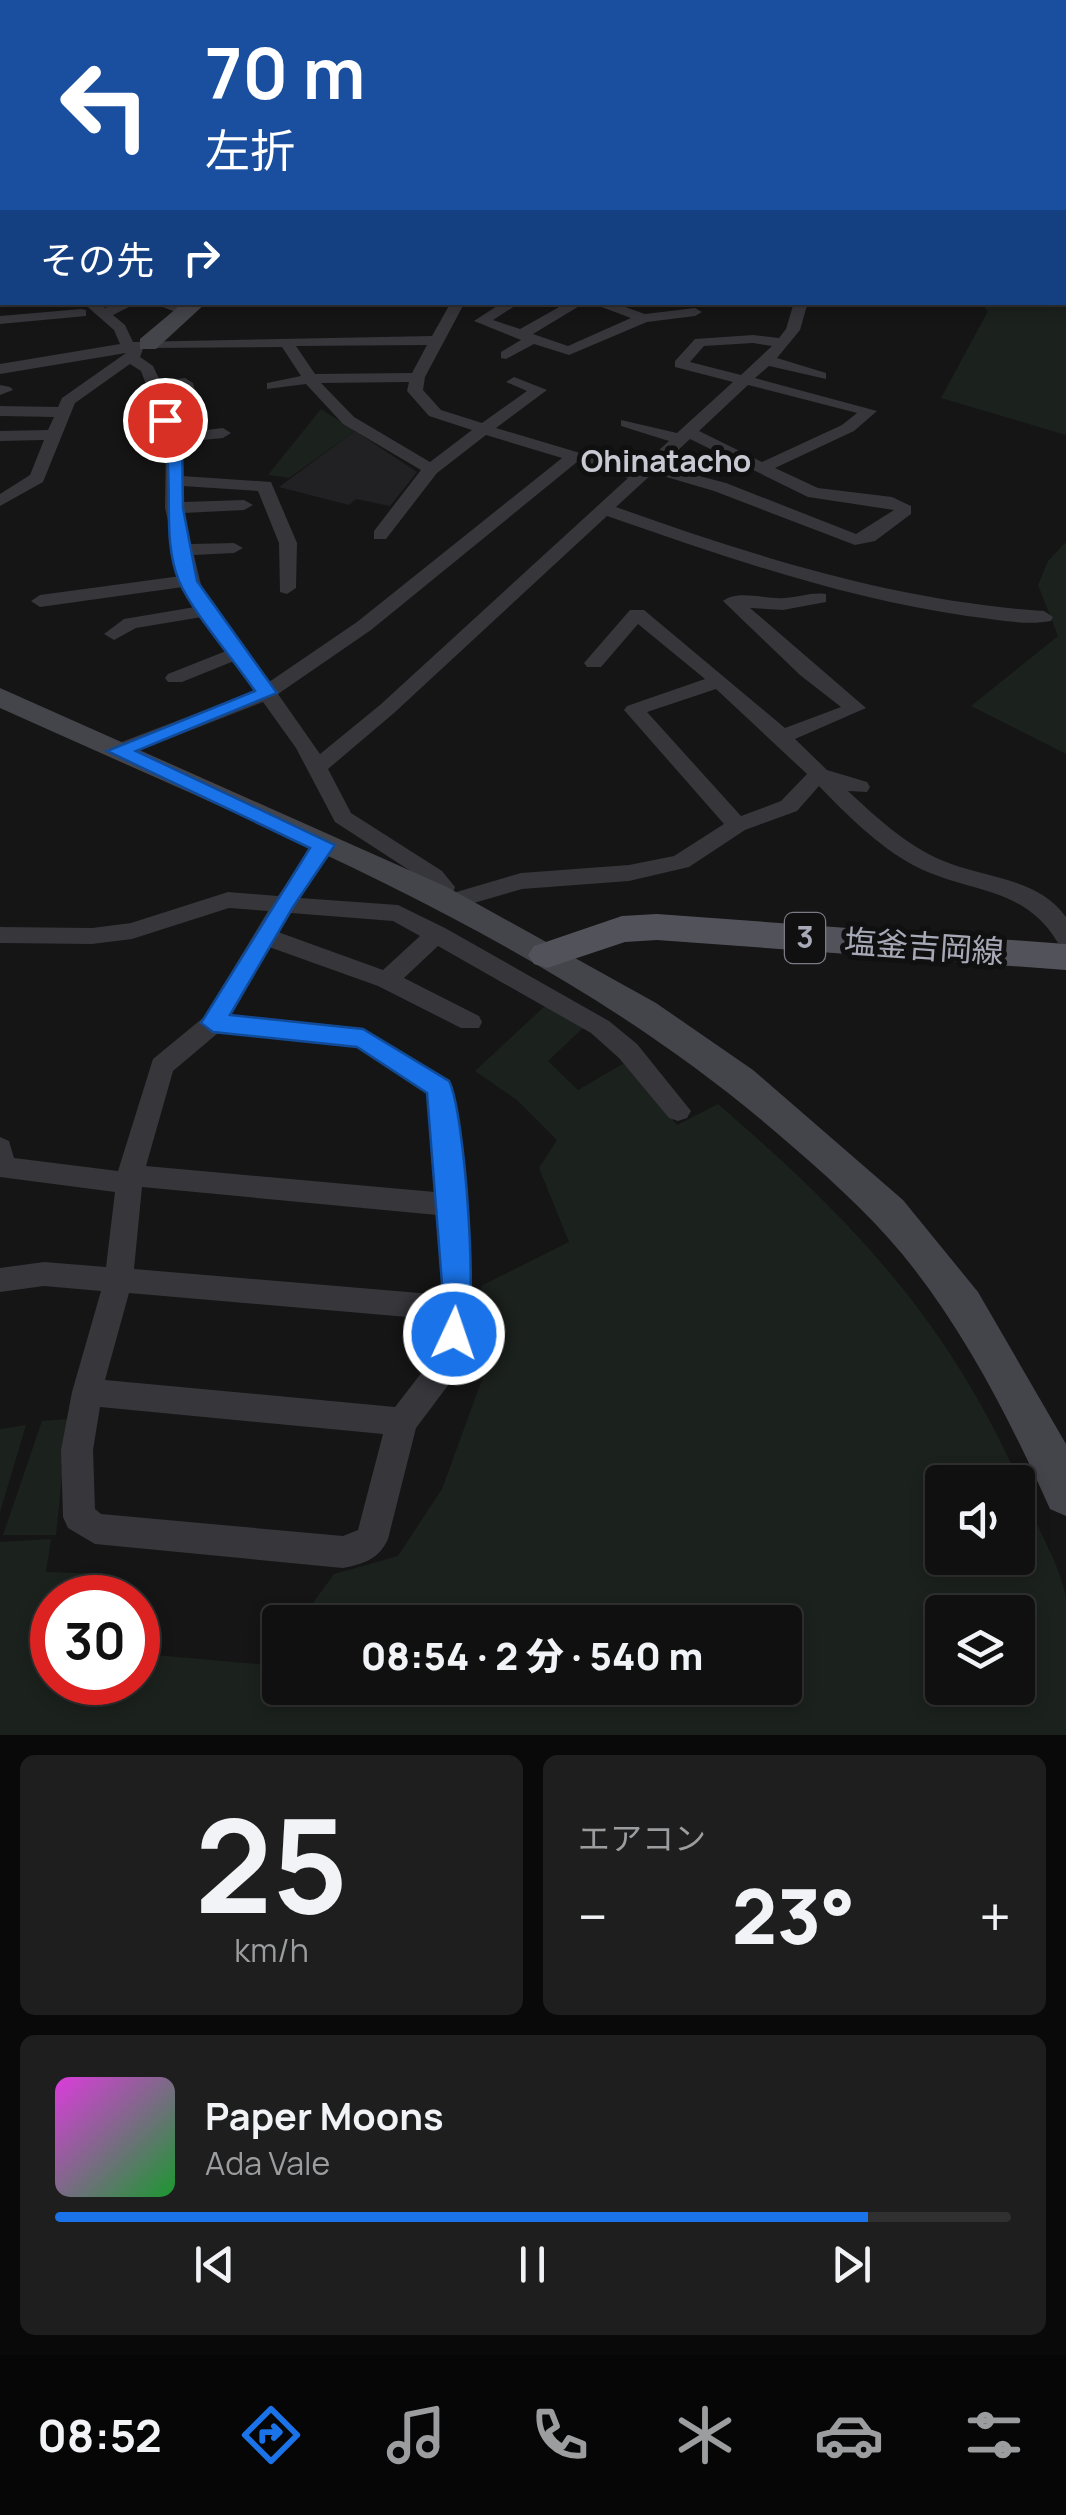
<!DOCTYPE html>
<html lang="ja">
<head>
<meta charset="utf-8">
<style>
	:root { --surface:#101010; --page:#1e1e1e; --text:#f1f3f6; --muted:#9c9d9f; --line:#303030; --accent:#1a73e8 }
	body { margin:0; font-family:Manrope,"Noto Sans JP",sans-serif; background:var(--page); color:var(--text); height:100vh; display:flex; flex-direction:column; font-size:38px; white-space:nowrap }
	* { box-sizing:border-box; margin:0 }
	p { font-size:32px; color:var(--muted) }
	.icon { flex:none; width:55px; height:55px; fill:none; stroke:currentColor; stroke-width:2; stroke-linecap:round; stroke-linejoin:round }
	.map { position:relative; height:1735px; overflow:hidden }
	.panel { display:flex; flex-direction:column; gap:20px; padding:20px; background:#090909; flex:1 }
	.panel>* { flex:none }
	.banner { position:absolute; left:0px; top:0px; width:1068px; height:305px; box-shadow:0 5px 15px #0003,0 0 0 2px var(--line); background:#1a4fa0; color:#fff; overflow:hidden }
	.fabs { position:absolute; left:925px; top:1465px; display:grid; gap:20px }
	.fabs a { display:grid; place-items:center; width:110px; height:110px; border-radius:10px; background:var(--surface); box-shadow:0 5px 15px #0003,0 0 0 2px var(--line); font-size:50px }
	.speed { position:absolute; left:30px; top:1575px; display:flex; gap:20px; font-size:50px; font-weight:700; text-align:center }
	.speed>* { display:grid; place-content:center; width:130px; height:130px; border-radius:50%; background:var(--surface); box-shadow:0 5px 15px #0003,0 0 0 2px var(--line); line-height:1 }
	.speed .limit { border:15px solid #d22; background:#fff; color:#111 }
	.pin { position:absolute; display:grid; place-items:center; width:85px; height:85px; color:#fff; margin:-42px; border:5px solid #fff; border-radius:50%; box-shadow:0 2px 10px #0007 }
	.me { position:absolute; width:110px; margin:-55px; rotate:3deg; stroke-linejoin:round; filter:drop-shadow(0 0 8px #0008) }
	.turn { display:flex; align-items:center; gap:35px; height:210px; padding:0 40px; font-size:45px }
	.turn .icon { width:130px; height:130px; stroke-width:2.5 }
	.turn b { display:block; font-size:70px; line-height:85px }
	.then { display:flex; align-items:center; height:95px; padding:0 40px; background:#0003; gap:20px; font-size:38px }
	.big { font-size:75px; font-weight:800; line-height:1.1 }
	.panel .card { flex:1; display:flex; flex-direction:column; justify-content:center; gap:15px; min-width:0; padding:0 35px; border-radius:15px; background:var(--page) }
	.panel .dial { align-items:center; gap:0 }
	.dial b { font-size:130px; line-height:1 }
	.song { display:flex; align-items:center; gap:30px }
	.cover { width:120px; height:120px; border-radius:15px; background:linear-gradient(135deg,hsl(300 70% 55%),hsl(130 70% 35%)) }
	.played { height:10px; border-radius:5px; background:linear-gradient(90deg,var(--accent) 85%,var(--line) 85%) }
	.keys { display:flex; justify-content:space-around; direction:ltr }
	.heat { display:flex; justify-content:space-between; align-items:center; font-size:55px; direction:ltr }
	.panel .tiles { flex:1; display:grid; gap:20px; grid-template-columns:1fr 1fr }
	.card:last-child { grid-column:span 2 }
	.trip { position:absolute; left:262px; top:1605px; width:540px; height:100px; border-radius:10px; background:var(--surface); box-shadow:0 5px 15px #0003,0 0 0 2px var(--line); font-weight:800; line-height:100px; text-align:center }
	.tabs { display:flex; height:160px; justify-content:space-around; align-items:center; background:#060606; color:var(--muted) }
	.tabs .icon { width:70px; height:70px }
	.tabs .active { color:var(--accent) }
	.tabs b { font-size:45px; color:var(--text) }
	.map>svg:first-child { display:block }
</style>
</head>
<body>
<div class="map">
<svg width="1066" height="1735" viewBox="0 0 1066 1735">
	<rect width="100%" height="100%" fill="#151516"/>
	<path fill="#212123" d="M 355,431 L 417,472 L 390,506 L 356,499 L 349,505 L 279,487 Z"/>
	<g fill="#1b211d" fill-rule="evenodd">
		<path d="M 1066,235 L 1066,435 L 941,398 L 988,311 L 980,303 L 1065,302 Z"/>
		<path d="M 321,409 L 355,431 L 289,478 L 268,475 Z"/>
		<path d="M 1066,542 L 1066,754 L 971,706 L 1058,636 L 1038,585 L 1048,561 Z"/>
		<path d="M 547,1004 L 584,1027 L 548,1061 L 578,1090 L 626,1062 L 677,1125 L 718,1104 C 863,1229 960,1334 1033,1514 C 1043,1540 1062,1571 1066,1598 C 1066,1642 1066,1691 1066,1735 L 0,1735 L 0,1542 L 51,1539 L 46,1572 L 108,1574 L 125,1597 L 52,1598 L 52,1682 L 138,1682 L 138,1617 L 155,1655 L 267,1665 L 280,1648 L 280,1688 L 785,1688 L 785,1622 L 299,1622 L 334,1574 L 398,1556 L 442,1489 L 484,1374 L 481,1286 L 569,1242 L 539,1168 L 557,1140 L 517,1100 L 475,1071 ZM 942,1482 L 1018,1482 L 1018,1558 L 942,1558 ZM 942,1612 L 1018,1612 L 1018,1688 L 942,1688 Z"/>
		<path d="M 68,1419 L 56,1535 L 3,1535 L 42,1421 Z"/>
		<path d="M 26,1425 L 0,1512 L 0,1429 Z"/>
	</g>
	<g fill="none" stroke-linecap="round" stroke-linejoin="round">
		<g fill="#36363b" fill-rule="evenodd">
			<path d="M 0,0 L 20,0 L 0,6 Z"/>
			<path d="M 324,0 L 325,2 L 314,1 L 315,0 Z"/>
			<path d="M 455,0 L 467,0 L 468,2 L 457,2 Z"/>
			<path d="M 532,0 L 546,0 L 547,2 L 535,2 Z"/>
			<path d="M 900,0 L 913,0 L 914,2 L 902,2 Z"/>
			<rect x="0" y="57" width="2" height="6"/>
			<rect x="0" y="126" width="2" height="6"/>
			<path d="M 2,201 L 2,209 L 0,210 L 0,202 Z"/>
			<path d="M 0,240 L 2,241 L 2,249 L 0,249 Z"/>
			<rect x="0" y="270" width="2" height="8"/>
			<path d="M 82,302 L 98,302 L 105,308 L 118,302 L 139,302 L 113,315 L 125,325 L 133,342 L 432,336 L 451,302 L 465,302 L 425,377 L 423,390 L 441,410 L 482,423 L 527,391 L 506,382 L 514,377 L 547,390 L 496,428 L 637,470 L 669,441 L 621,426 L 621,420 L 677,433 L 733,382 L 675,367 L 675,361 L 695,339 L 753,335 L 779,338 L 786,329 L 794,302 L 808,302 L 800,330 L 777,358 L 826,373 L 826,379 L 769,366 L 755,378 L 877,411 L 854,431 L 775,468 L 818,488 L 892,497 L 911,506 L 911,514 L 875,541 L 855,545 L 714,491 L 653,473 L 616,507 C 756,557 895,601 1044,611 L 1053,617 L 1051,621 C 1025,626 993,619 967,616 C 843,598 725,557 607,516 L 394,713 L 328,769 L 351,813 L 442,871 L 455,887 L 453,893 L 521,873 L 629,865 L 674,856 L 724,824 L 624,710 L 627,706 L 705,679 L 638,624 L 601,667 L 587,667 L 584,663 L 630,610 L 644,610 L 785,728 L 841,707 L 800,675 L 723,601 C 738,589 766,600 785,598 C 799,597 812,592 826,594 L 826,602 L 783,610 L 750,608 L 866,708 L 795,739 L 827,770 L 867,782 L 870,787 L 867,792 L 848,791 C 876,817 906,845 941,860 C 982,878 1038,877 1066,917 L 1066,945 L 1058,943 C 1023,884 967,894 913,865 C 878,846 847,815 819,786 L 797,811 L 745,830 L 689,867 L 629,881 L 522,889 L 450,910 L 432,904 L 429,898 L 432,888 L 426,881 L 335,822 L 296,748 L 263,702 L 125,756 L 111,756 L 108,751 L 111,746 L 255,691 L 234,661 L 182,682 L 168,682 L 165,678 L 168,674 L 226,651 L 202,617 L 136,628 L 114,640 L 104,634 L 124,619 L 195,607 L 183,587 L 40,607 L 31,601 L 40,595 L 181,576 L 165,508 L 166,438 L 141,371 L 130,364 L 75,403 L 43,482 L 0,506 L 0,494 L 30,475 L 44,440 L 0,441 L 0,431 L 48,430 L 54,417 L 0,416 L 0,406 L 58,407 L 62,398 L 126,353 L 0,374 L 0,364 L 120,344 L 114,330 ZM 753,343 L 772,346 L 741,375 L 690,362 L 704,346 ZM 427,345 L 412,373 L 315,374 L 296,346 ZM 282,347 L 301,376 L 267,383 L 267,389 L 306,384 L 343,424 L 421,470 L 374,531 L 374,539 L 386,539 L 437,473 L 486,435 L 562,458 L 357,622 L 269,682 L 203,593 L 194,555 L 234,553 L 243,548 L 234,543 L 191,544 L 184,513 L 244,510 L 253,505 L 244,500 L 183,502 L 182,486 L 258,491 L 279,543 L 280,592 L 287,594 L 296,588 L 297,543 L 271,482 L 182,476 L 182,442 L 223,438 L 231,433 L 223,428 L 180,433 L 176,423 L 202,415 L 193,383 L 185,378 L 160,381 L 153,366 L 140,357 L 143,349 L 148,348 ZM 409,382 L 407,391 L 429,416 L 472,430 L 430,462 L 354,417 L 321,383 ZM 748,385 L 857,413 L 842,425 L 762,462 L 699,431 ZM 179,388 L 185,412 L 173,414 L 164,390 ZM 690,439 L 808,497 L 894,510 L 856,534 L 726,483 L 661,466 ZM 577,462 L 628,478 L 380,705 L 320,754 L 278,694 L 371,630 ZM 716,689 L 807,774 L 781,801 L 741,816 L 647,712 Z"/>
			<path d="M 150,302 L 172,302 L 190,311 L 183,315 Z"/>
			<path d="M 503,302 L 518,304 L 493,320 L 520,329 L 568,302 L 586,302 L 533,334 L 568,346 L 631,318 L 588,302 L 611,302 L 645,314 L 695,308 L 702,312 L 695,316 L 647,322 L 569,355 L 534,344 L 506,359 L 501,358 L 501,352 L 521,340 L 474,321 Z"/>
			<path d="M 81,309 L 86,310 L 86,316 L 0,324 L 0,316 Z"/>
			<path d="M 0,385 L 10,387 L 13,390 L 0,395 Z"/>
			<path d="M 324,838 L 335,845 L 300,898 L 398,905 L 445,928 L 609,1021 L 637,1044 L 691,1111 L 687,1118 L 678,1121 L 669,1118 L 619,1058 L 591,1033 L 438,946 L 404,978 L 479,1016 L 482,1022 L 479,1028 L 461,1028 L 378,986 L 269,947 L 230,1016 L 363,1029 L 449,1081 L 453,1088 L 467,1205 L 473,1309 L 461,1368 L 416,1428 L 388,1539 C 379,1559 364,1564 343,1568 L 95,1544 L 68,1528 L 63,1517 L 61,1450 L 72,1392 L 101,1291 L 44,1286 L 0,1292 L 0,1268 L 44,1262 L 106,1267 L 115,1192 L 0,1177 L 0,1137 L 9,1141 L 14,1158 L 118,1171 L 153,1059 L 204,1017 L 268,911 L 229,908 L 132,939 L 92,944 L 0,943 L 0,927 L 92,928 L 131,923 L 228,892 L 278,896 L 316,840 ZM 291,913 L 393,921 L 420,936 L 383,970 L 278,932 ZM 218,1033 L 357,1047 L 428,1093 L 435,1192 L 146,1166 L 173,1071 ZM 142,1187 L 437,1215 L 443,1295 L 134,1269 ZM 129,1293 L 442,1320 L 436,1354 L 395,1407 L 105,1380 ZM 100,1407 L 383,1434 L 358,1530 L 343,1536 L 101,1514 L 95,1509 L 93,1450 Z"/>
		</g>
		<g fill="#44444b" fill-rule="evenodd">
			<rect x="1065" y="33" width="1" height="8"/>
			<rect x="0" y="70" width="2" height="10"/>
			<path d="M 184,302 L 207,302 L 156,349 L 140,349 L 140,339 Z"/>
			<path d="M 0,688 L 447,887 L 656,1003 L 753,1070 L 903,1200 L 978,1292 L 1066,1444 L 1066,1516 L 1050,1509 C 1010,1420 965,1331 903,1255 C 866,1210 822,1172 778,1134 C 552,939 269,830 0,708 Z"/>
		</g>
		<path fill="#52525a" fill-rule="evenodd" d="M 657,914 L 1066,944 L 1066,970 L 657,940 L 625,942 L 547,968 L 534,964 L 528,955 L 534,946 L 622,916 Z"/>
	</g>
	<path fill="#1a73e8" stroke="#114b97" stroke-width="2.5" d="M 165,415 L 171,416 L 182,438 L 183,508 L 197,581 L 277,693 L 136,751 L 335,845 L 293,907 L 230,1015 L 363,1029 L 449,1081 C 465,1111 479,1313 465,1343 L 454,1347 L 444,1343 L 439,1334 L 444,1309 L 427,1093 L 357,1047 L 213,1032 L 201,1023 L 310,848 L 107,751 L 255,691 C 235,661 192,612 179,581 C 158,530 180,467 157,420 Z"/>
	<g text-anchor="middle" stroke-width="10" stroke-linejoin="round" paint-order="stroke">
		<g font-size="30" font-weight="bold" fill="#c8c9d2" stroke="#101011">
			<text x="666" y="472">Ohinatacho</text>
		</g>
		<rect fill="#101011" stroke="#7a7b84" stroke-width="2.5" x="785" y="913" width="40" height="50" rx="8"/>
		<g font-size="30" font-weight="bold" fill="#a7a9b6">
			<text x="805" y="948">3</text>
		</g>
		<g font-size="32" fill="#a7a9b6" stroke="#101011">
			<text transform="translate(924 947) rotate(4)" y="11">塩釜吉岡線</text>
		</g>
	</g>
</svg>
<div class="fabs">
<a><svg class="icon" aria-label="sound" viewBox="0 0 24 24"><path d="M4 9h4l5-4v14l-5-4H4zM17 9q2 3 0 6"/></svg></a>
<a><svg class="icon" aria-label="layers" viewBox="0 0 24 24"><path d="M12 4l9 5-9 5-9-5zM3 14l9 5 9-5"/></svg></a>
</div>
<div class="speed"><div class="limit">30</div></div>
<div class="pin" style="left:165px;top:420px;background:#d93025"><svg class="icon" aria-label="arrive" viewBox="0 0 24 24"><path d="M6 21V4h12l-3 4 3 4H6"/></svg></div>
<svg class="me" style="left:454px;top:1334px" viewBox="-20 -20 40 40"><circle r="17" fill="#1a73e8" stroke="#fff" stroke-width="3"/><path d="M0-11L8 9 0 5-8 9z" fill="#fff"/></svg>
<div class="trip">08:54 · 2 分 · 540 m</div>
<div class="banner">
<div class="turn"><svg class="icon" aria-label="left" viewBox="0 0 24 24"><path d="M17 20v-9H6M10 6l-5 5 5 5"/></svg><div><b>70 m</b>左折</div></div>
<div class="then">その先<svg class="icon" aria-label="right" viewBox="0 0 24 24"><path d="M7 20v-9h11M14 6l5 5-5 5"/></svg></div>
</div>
</div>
<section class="panel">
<div class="tiles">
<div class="card dial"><b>25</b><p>km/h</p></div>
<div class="card"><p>エアコン</p>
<div class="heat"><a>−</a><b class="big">23°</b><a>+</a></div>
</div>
<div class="card">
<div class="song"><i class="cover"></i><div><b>Paper Moons</b><p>Ada Vale</p></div></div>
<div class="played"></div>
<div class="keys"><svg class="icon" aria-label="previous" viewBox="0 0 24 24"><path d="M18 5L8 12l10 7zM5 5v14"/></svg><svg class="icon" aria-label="pause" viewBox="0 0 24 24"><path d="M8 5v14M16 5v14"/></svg><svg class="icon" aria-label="next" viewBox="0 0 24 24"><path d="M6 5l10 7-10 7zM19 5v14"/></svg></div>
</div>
</div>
</section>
<nav class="tabs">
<b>08:52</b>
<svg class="icon active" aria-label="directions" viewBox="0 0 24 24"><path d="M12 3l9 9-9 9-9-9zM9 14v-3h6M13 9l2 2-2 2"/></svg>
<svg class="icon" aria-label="music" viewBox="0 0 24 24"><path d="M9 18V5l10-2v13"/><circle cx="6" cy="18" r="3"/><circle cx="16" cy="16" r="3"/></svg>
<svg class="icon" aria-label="phone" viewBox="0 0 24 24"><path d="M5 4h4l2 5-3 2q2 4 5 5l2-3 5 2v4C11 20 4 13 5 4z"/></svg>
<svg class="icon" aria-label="climate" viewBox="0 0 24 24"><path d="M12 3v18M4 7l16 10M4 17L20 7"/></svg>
<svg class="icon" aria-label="car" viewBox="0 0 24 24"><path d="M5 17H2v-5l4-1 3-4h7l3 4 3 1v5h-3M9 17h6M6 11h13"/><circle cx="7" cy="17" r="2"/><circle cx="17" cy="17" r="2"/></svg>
<svg class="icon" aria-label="filters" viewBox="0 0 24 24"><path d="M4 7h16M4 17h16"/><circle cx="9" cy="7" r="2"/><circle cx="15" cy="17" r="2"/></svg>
</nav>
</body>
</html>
